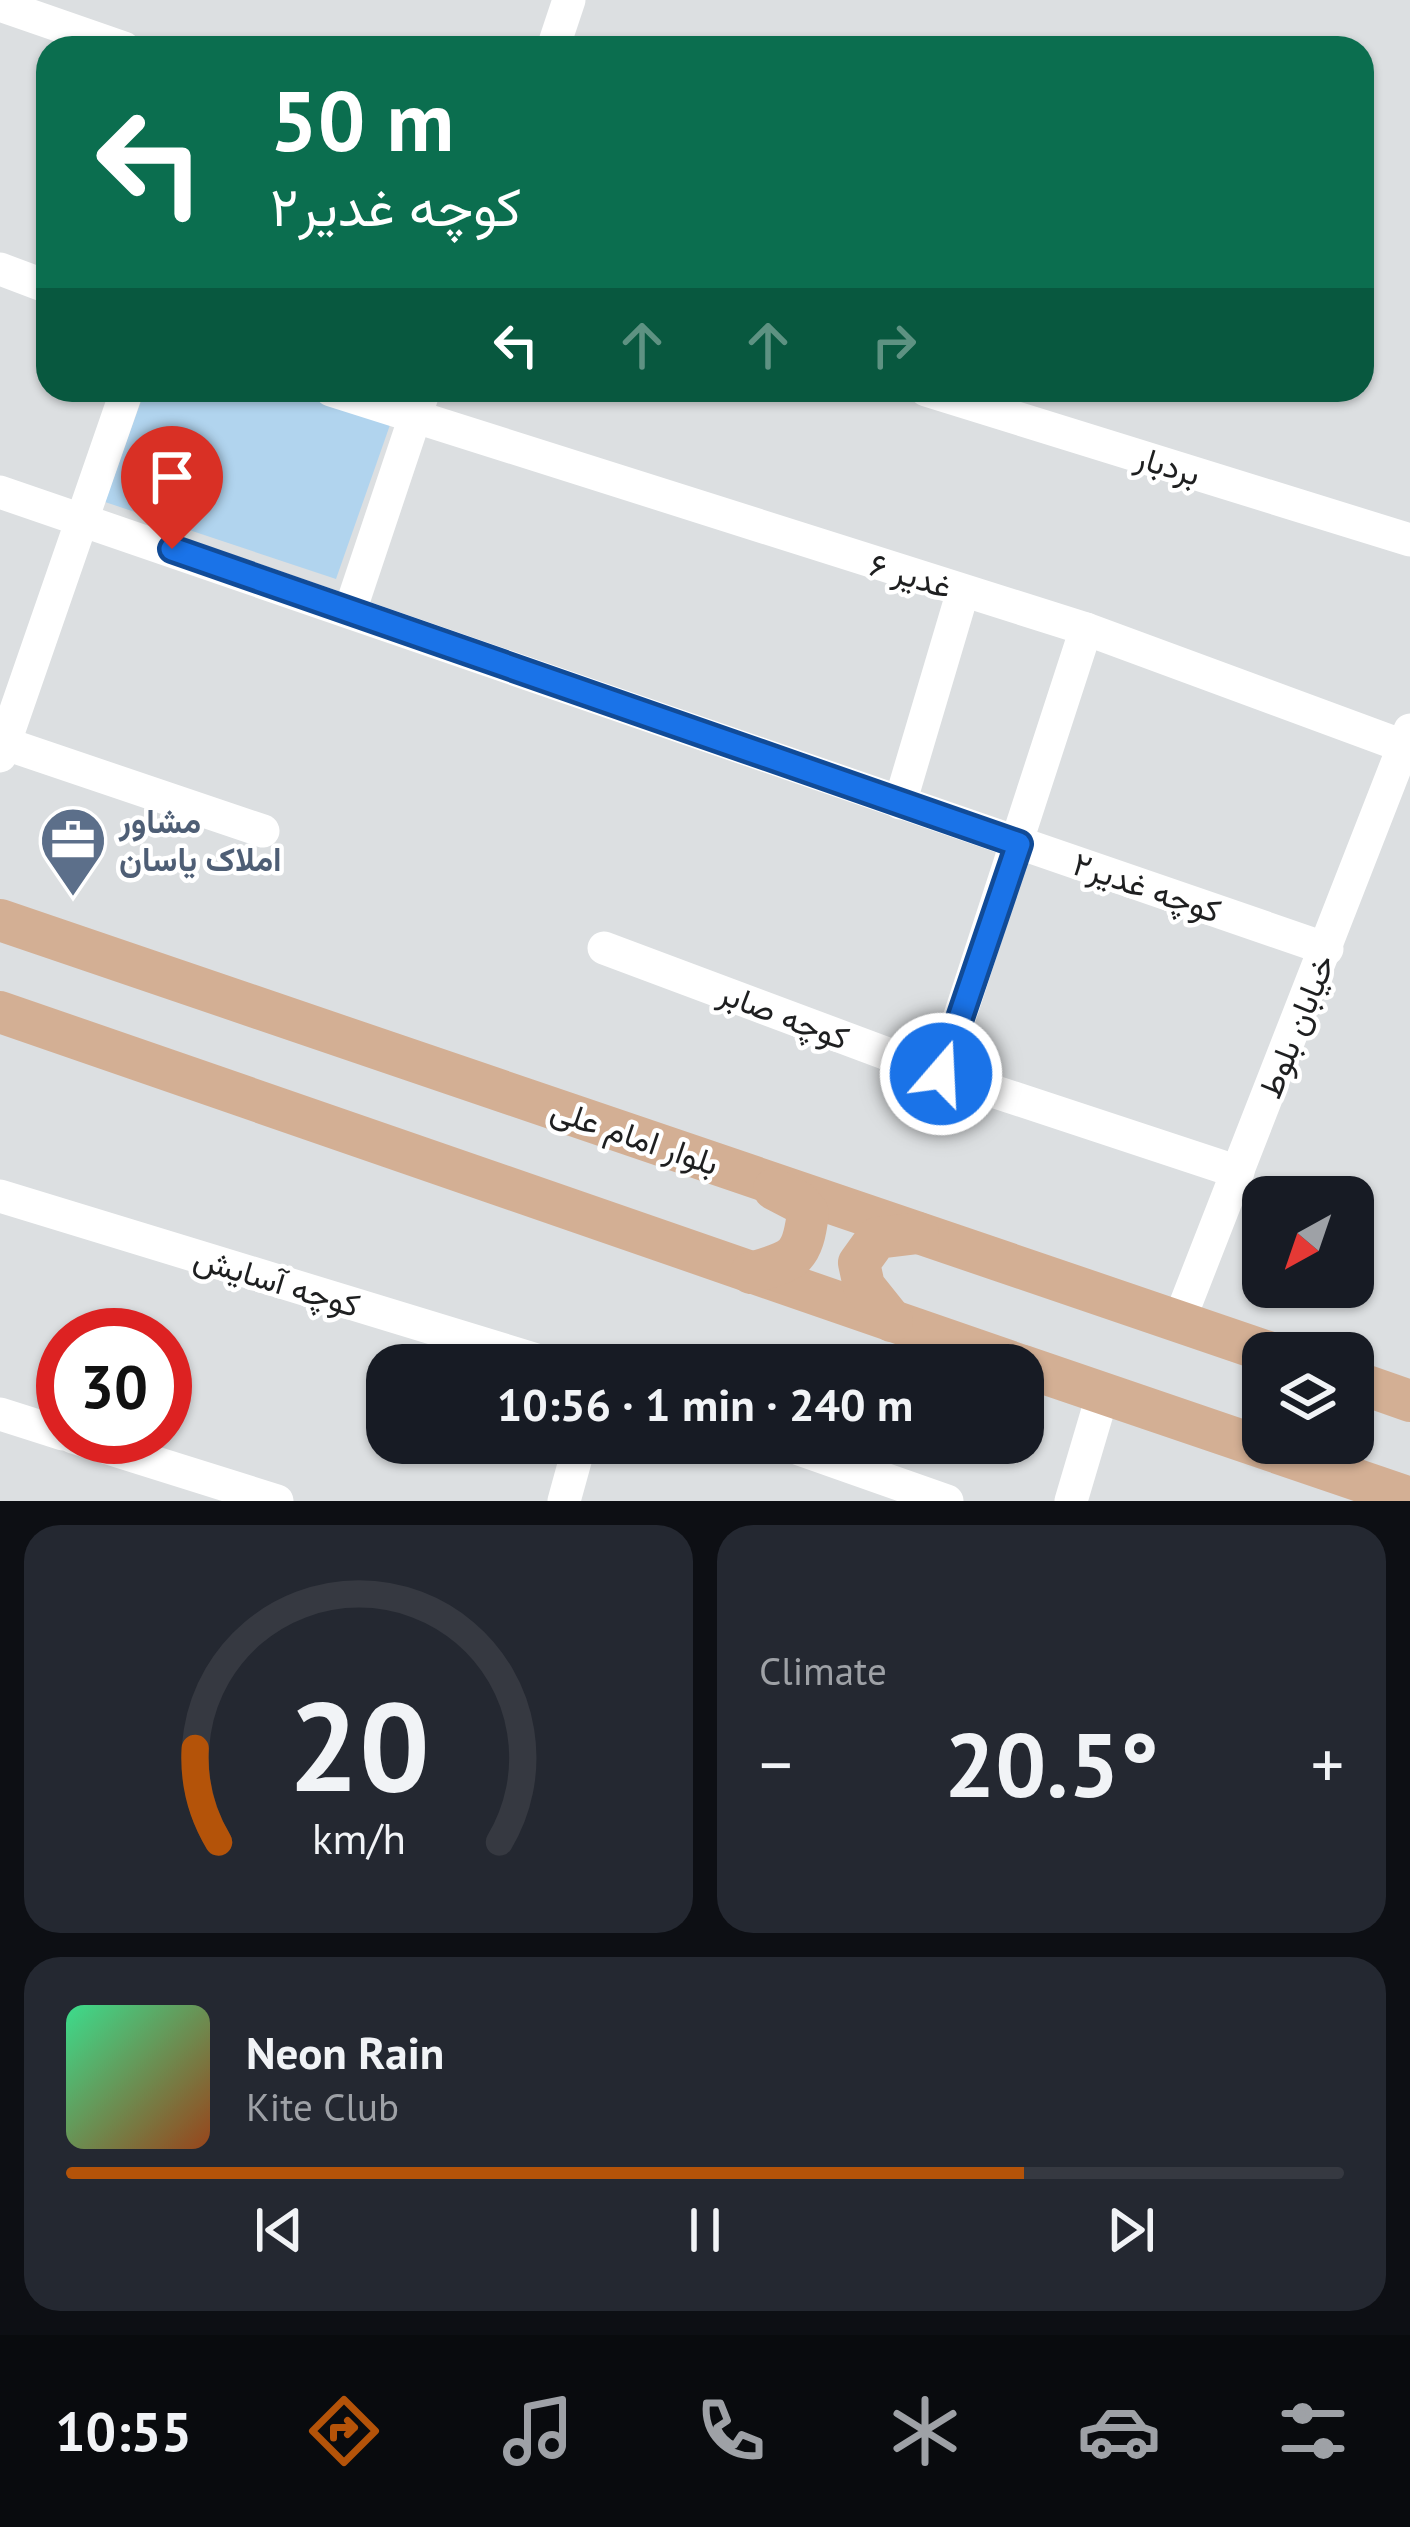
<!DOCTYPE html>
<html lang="en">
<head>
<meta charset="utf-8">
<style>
	:root { --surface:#171b24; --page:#242831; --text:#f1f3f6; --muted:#9ea1a6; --line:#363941; --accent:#b45309 }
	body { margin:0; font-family:"PT Sans",Vazirmatn,sans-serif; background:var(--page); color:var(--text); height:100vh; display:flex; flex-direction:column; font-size:45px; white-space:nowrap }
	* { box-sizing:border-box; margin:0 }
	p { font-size:39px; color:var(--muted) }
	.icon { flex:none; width:66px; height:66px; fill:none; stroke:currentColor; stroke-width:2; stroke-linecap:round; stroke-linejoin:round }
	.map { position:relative; height:1501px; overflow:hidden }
	.panel { display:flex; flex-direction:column; gap:24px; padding:24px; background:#0d0f14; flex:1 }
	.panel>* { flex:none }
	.guide { position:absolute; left:36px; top:36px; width:1338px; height:366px; border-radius:36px; box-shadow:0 3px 9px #0004; background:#0b6e4f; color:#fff; overflow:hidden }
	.needle { width:78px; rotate:220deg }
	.tools { position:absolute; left:1242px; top:1176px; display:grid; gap:24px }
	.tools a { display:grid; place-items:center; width:132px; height:132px; border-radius:24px; background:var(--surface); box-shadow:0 3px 9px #0004; font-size:60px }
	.speed { position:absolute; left:36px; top:1308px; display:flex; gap:24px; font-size:60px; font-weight:700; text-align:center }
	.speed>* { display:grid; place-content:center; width:156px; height:156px; border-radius:50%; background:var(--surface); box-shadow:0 3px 9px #0004; line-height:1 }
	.speed .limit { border:18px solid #d22; background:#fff; color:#111 }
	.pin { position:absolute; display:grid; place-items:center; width:102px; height:102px; color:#fff; margin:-123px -51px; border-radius:50% 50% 50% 0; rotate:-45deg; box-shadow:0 0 12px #0007 }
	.pin .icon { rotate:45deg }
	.me { position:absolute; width:132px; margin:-66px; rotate:19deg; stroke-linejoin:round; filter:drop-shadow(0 0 9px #0008) }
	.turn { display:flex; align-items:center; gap:42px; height:252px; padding:0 36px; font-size:54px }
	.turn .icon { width:156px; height:156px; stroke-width:2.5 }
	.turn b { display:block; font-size:84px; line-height:102px }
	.lanes { display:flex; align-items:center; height:114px; padding:0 36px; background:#0003; justify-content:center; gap:60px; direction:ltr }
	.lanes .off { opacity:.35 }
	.big { font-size:90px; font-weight:700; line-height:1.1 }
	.panel .card { flex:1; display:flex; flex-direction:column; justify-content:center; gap:18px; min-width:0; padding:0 42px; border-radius:36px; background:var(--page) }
	.panel .dial { align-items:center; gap:0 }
	.dial svg { height:312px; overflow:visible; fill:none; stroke:var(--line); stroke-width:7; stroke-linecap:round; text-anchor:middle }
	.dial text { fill:var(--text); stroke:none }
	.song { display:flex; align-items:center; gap:36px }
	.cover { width:144px; height:144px; border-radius:18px; background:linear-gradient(135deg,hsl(150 70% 55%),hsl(20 70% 35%)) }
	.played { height:12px; border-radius:6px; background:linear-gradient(90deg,var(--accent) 75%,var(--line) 75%) }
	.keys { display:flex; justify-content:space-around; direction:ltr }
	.heat { display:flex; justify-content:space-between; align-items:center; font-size:66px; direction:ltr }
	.panel .tiles { flex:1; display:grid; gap:24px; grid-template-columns:1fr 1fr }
	.card:last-child { grid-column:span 2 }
	.trip { position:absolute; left:366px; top:1344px; width:678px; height:120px; border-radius:36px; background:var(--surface); box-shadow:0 3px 9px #0004; font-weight:700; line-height:120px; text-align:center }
	.dock { display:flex; height:192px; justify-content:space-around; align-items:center; background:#090b0e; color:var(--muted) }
	.dock .icon { width:84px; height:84px }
	.dock .selected { color:var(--accent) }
	.dock b { font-size:54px; color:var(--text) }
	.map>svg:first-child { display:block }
</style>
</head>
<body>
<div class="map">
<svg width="1410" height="1501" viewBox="0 0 1410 1501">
	<rect width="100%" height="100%" fill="#dcdfe1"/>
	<path fill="#b1d4ee" d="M 145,390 L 297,390 L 391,422 L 336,579 L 105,502 Z"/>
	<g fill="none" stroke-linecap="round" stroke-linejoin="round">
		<g stroke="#fff" stroke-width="33">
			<path d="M 0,5 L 124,48"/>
			<path d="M 553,48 L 569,0"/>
			<path d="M 0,269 L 48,287"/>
			<path d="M 331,390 L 1086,629 L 1403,746"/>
			<path d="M 926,390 L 1410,540"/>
			<path d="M 0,492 L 1327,949"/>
			<path d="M 350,611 L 424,390"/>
			<path d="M 0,742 L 263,831"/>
			<path d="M 0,756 L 127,390"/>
			<path d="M 900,803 L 963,591"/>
			<path d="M 604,948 L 941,1074 L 1238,1172"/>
			<path d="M 941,1074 L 1086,629"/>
			<path d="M 0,1196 L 553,1365"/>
			<path d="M 1179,1321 L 1410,730"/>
			<path d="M 0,1414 L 63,1434"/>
			<path d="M 73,1437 L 277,1501"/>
			<path d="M 782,1443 L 947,1501"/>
			<path d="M 564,1501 L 580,1443"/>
			<path d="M 1071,1501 L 1103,1393"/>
		</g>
		<g stroke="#d3af94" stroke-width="42">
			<path d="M 0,920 L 1271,1353"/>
			<path d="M 0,1012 L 1020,1365"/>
			<path d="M 751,1273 C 794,1260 802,1260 808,1213 L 799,1202 L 774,1189"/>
			<path d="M 892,1321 L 864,1286 L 859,1263 L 877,1238 L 918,1233"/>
			<path d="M 1023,1366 L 1410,1498"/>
			<path d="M 1353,1381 L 1410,1401"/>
		</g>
	</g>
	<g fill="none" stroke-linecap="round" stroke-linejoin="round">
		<g stroke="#114b97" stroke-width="30">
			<path id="route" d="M 172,549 L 1019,844 L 941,1074"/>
		</g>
		<use href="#route" stroke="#1a73e8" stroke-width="21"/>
	</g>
	<defs>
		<g id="office-pin" transform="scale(3.45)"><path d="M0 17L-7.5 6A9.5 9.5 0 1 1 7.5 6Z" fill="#5c6f8a" stroke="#fff"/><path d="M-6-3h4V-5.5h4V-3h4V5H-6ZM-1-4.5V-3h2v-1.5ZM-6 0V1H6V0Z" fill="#fff"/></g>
	</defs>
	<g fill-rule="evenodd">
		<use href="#office-pin" x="73" y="840"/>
	</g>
	<g text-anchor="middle" stroke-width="9" stroke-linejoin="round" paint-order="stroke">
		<g font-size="33" fill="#1e1f20" stroke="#fff">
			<text transform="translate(1168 465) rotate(17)" y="12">بردبار</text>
			<text transform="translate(911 575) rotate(17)" y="12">غدیر ۶</text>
			<text transform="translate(1147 887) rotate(19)" y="12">کوچه غدیر۲</text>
			<text transform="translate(784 1015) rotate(21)" y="12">کوچه صابر</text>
			<text transform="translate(1296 1026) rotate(-68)" y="12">خیابان بلوط</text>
			<text transform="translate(635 1136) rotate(19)" y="12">بلوار امام على</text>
			<text transform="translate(277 1281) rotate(17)" y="12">کوچه آسایش</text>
		</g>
		<g font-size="33" font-weight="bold" fill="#4e5e75" stroke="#fff" text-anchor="start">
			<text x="119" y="833">مشاور<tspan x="119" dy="38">املاک یاسان</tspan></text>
		</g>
	</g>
</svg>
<div class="tools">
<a><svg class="needle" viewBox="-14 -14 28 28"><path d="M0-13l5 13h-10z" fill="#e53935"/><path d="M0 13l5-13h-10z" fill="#9ea1a6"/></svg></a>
<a><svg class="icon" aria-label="layers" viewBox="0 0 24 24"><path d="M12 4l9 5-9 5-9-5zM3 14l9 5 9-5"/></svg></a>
</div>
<div class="speed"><div class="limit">30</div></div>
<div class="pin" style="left:172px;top:549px;background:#d93025"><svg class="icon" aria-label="arrive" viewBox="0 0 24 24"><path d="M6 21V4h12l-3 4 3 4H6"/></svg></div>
<svg class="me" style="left:941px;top:1074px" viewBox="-20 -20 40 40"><circle r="17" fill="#1a73e8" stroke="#fff" stroke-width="3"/><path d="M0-11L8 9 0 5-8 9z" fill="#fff"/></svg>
<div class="trip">10:56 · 1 min · 240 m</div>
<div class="guide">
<div class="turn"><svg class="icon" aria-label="left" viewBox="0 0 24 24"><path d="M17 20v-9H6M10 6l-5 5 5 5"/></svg><div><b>50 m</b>کوچه غدیر۲</div></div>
<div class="lanes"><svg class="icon" aria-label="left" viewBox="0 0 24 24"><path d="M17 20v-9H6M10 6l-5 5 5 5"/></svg><svg class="icon off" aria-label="ahead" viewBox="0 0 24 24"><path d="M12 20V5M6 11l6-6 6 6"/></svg><svg class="icon off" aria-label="ahead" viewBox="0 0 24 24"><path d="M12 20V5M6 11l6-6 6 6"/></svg><svg class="icon off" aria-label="right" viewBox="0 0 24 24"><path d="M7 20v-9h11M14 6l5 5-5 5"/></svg></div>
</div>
</div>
<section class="panel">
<div class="tiles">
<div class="card dial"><svg viewBox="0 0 100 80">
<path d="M14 69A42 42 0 1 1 86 69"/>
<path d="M14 69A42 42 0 0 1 8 45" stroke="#b45309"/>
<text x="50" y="56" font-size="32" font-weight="700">20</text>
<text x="50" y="72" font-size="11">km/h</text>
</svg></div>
<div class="card"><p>Climate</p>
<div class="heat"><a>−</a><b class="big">20.5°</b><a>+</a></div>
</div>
<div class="card">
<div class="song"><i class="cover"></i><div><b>Neon Rain</b><p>Kite Club</p></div></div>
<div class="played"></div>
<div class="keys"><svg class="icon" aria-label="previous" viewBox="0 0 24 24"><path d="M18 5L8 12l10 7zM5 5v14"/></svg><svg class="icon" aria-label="pause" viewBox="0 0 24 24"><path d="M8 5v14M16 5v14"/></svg><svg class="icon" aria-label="next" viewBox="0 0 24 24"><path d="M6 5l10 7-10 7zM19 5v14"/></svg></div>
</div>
</div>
</section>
<nav class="dock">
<b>10:55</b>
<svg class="icon selected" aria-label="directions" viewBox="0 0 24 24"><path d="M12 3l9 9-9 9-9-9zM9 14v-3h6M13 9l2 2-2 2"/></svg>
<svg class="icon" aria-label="music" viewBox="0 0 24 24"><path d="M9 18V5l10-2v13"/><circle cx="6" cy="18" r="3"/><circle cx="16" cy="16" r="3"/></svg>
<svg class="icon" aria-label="phone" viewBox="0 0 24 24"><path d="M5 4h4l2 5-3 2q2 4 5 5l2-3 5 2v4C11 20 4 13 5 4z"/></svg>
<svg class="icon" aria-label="climate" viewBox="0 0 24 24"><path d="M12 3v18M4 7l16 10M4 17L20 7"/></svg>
<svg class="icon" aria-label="car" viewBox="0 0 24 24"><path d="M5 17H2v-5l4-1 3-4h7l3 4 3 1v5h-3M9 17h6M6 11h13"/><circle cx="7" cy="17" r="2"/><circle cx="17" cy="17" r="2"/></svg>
<svg class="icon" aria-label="filters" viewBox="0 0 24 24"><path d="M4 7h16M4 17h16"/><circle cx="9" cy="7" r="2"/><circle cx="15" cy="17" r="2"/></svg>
</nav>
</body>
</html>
